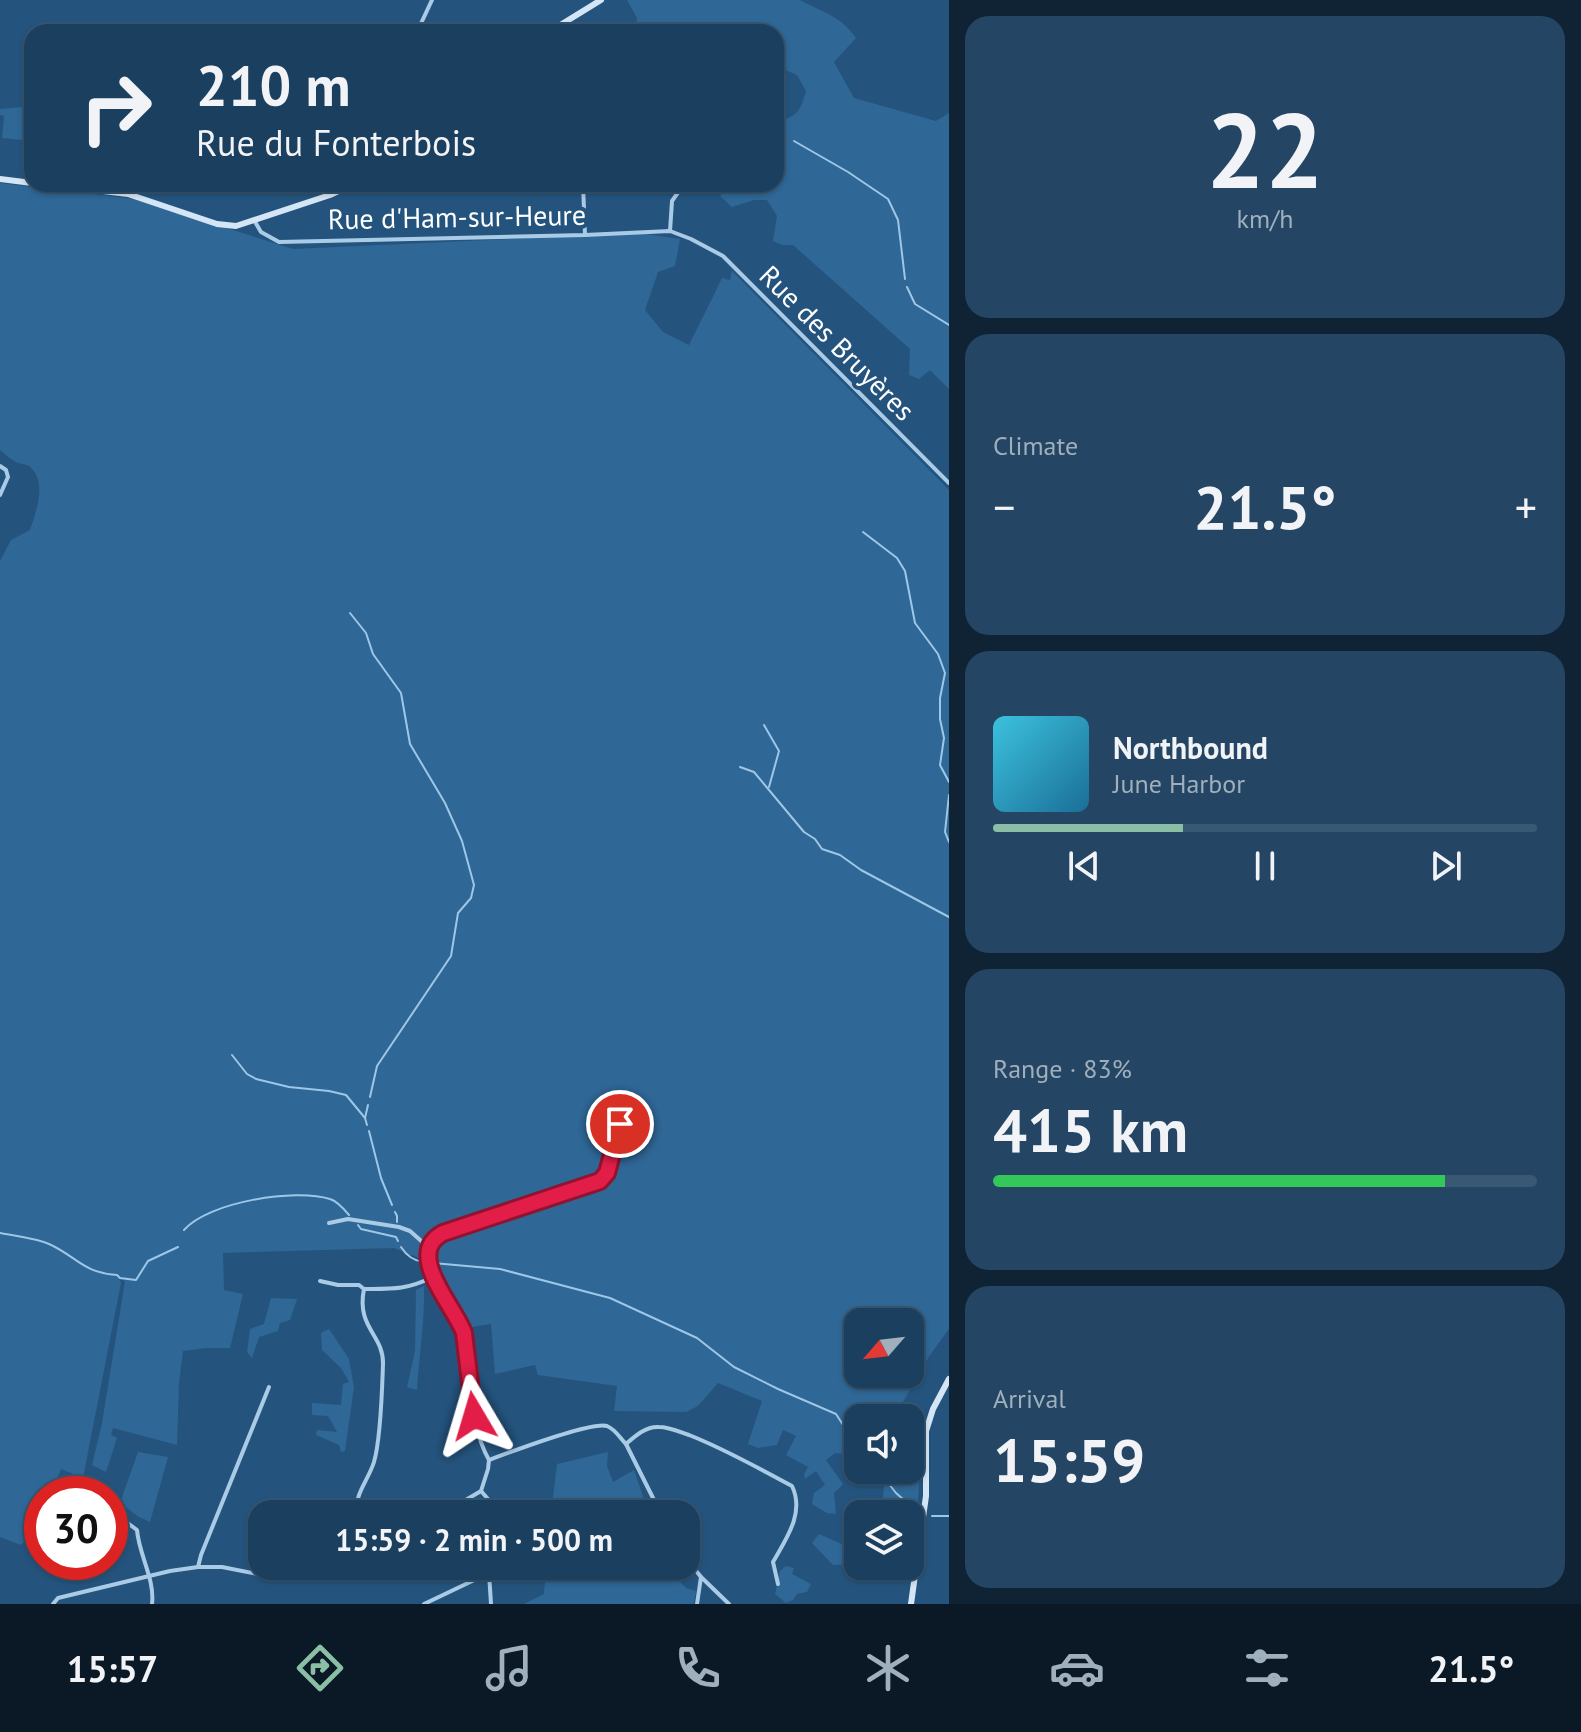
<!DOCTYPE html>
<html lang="en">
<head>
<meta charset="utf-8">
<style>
	:root { --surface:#1b3f5e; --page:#244664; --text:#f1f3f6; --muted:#a0afbc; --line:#395873; --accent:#8abfa5 }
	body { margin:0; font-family:"PT Sans",sans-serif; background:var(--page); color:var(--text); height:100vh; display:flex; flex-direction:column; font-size:30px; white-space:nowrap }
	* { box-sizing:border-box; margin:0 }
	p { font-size:26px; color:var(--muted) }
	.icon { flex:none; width:44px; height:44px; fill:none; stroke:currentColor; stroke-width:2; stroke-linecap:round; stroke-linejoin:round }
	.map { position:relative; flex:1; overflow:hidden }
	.details { display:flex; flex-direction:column; gap:16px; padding:16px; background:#0f2334; width:632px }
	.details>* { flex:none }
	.guide { position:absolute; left:24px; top:24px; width:760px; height:168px; border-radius:24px; box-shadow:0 2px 6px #0004,0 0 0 2px var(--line); background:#1b3f5e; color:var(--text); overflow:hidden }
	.needle { width:52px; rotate:242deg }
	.controls { position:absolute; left:844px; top:1308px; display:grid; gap:16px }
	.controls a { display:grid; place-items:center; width:80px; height:80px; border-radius:16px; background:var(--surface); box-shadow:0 2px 6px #0004,0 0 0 2px var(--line); font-size:40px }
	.speed { position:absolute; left:24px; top:1476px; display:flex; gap:16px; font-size:40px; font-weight:700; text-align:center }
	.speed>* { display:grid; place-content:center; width:104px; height:104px; border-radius:50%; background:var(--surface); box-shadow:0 2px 6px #0004,0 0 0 2px var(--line); line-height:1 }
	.speed .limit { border:12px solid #d22; background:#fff; color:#111 }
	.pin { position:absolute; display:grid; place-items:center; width:68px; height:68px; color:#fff; margin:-34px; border:4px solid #fff; border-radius:50%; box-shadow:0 2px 8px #0007 }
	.me { position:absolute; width:88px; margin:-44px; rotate:353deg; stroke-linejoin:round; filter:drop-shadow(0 0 6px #0008) }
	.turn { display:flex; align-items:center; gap:28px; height:168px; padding:0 40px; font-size:36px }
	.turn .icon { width:104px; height:104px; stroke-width:2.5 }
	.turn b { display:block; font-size:56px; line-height:68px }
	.big { font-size:60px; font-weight:700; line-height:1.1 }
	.details .card { flex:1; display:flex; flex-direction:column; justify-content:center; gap:12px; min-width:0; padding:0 28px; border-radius:24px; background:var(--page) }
	.details .dial { align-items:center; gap:0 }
	.dial b { font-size:104px; line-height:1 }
	.song { display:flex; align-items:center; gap:24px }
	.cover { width:96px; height:96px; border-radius:12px; background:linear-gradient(135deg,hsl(190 70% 55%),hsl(200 70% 35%)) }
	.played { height:8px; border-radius:4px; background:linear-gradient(90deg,var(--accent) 35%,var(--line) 35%) }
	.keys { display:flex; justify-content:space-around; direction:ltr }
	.heat { display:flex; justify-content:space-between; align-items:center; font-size:44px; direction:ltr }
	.charge { height:12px; border-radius:6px; background:linear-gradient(90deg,#34c759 83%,var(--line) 0) }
	.trip { position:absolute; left:248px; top:1500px; width:452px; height:80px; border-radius:24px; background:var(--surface); box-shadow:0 2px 6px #0004,0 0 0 2px var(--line); font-weight:700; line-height:80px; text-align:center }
	.dock { display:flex; height:128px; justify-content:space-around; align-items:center; background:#0b1926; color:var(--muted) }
	.dock .icon { width:56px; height:56px }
	.dock .selected { color:var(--accent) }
	.dock b { font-size:36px; color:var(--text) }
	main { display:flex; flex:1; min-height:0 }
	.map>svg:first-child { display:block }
</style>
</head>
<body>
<main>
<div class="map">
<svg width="949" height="1604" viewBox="0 0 949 1604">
	<rect width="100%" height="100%" fill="#24547e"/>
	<g fill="#2f6796" fill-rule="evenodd">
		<path d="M 627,0 L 800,0 C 822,12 841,16 856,38 L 834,62 L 854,98 L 936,121 L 949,113 L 949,389 L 930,370 L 919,379 L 909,375 L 910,349 L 793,245 L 782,245 L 773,241 L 777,216 L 767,200 L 754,200 L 732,207 L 720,196 L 728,184 L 776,184 L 776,121 C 798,117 800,111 806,91 L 797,75 L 776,66 L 776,32 L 703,32 L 687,25 L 680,32 L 635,32 L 637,18 Z"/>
		<path d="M 32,106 L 32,141 L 2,138 L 4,116 L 0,115 L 0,109 Z"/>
		<path d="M 0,183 L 135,199 L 293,249 L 639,233 L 680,239 L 675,266 L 658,272 L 645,310 L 663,332 L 689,345 L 722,278 L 730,280 L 732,271 L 949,490 L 949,1329 L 930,1355 L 895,1416 L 892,1418 L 858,1418 L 858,1470 L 910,1470 L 910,1433 L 917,1434 L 919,1485 L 917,1518 L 910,1509 L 883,1502 L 884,1482 L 880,1478 L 847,1481 L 854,1475 L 857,1469 L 843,1454 L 835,1453 L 826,1460 L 843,1484 L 834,1493 L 836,1514 L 827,1513 L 812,1504 L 814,1493 L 825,1485 L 816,1471 L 805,1479 L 804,1474 L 808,1467 L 786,1455 L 796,1436 L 783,1430 L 777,1445 L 758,1448 L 748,1444 L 762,1401 L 718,1383 L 698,1406 L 686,1412 L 614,1411 L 617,1386 L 538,1375 L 535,1365 L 495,1374 L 491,1324 L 465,1328 L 434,1274 L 430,1262 L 394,1248 L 223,1253 L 224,1290 L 243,1294 L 230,1348 L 206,1348 L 183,1351 L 179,1383 L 177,1445 L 113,1428 L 111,1435 L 117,1438 L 106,1472 L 92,1465 L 102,1423 L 125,1281 L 119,1279 L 121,1283 L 83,1478 L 61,1469 L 51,1494 L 42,1494 C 42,1525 43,1523 21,1545 L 0,1537 L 0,561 L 11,540 L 30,530 C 36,512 48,481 29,466 C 25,464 20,464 16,462 C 10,459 5,454 0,450 ZM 858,1322 L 910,1322 L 910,1374 L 858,1374 Z"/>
		<path d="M 424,1286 C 425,1320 419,1355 417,1390 L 407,1387 L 415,1351 L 416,1290 Z"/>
		<path d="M 271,1298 L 297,1299 L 290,1320 L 280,1323 L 278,1331 L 259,1337 L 252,1358 L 247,1352 L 250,1329 L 264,1324 Z"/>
		<path d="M 329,1329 L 349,1359 L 354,1387 L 345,1451 L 341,1452 L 339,1445 L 316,1435 L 317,1430 L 337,1432 L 328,1416 L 312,1415 L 312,1403 L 341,1405 L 343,1384 L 349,1382 L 341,1368 L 322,1350 L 321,1333 Z"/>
		<path d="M 138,1452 L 168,1457 L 150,1522 L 139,1517 L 120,1503 Z"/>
		<path d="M 608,1452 L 607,1466 L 613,1482 L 634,1470 L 649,1514 L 551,1514 L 557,1464 Z"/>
		<path d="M 819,1534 L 846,1546 L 858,1546 L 858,1565 L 856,1564 L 833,1565 L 812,1543 Z"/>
		<path d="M 546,1566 L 665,1566 L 686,1588 L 696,1591 L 694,1604 L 524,1604 L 544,1594 Z"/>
		<path d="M 786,1566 L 794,1568 L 792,1574 L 811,1584 L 807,1592 L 797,1594 L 793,1600 L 786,1603 L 775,1594 L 780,1571 Z"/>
	</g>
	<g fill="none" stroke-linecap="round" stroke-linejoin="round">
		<g stroke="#9ec7e7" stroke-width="2">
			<path d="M 794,141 L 848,172 L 888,199 L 898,220 L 905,279"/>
			<path d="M 907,287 L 915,304 L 949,325"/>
			<path d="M 863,532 L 897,558 L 905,571 L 915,623 L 938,654 L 945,673 L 940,698 L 940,719 L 944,738 L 940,765 L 949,782"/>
			<path d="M 350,613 L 366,633 L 373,654 L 401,693 L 410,744 L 445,803 L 462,841 L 474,885 L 471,898 L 458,913 L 451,956 L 377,1066 L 370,1097"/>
			<path d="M 764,725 L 779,751 L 769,787"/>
			<path d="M 740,767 L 754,772 L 804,832 L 815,839 L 822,849 L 840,855 L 861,870 L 949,917"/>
			<path d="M 949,795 L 945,832 L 949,842"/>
			<path d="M 232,1055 L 247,1074 L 256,1079 L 289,1087 L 329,1091 L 346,1095 L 365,1118"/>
			<path d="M 367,1125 L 365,1118 L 368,1105"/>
			<path d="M 369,1131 L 381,1178 L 392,1205"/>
			<path d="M 395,1212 L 397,1216 L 397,1222"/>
			<path d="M 358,1225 L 361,1229 L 396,1237 L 398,1241"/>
			<path d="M 184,1230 C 208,1202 295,1188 330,1199 C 337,1201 344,1209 349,1215"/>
			<path d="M 0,1233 C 15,1236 35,1238 49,1244 C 76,1256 83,1273 117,1275 L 120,1278 L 136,1280 L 148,1261 L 178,1247"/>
			<path d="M 401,1247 C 406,1255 414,1261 424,1262"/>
			<path d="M 433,1263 L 500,1269 L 610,1298 L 697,1338 L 734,1367 L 778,1389 L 836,1414 L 845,1428"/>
			<path d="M 847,1431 L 858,1444"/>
			<path d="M 878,1470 L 896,1493 L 912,1507"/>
			<path d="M 932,1516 L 949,1516"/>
		</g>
		<g stroke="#aacbe6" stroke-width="4">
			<path d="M 417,32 L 432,0"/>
			<path d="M 583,184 L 585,235"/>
			<path d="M 254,220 L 261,232 L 279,242 L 585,235 L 670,231 L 691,239 L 723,256 L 949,483"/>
			<path d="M 670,231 L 672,201 L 684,184"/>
			<path d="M 0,466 L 6,470 L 8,477 L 0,495"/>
			<path d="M 620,1124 L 607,1173 L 600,1181 L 443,1233 C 433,1238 427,1245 428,1257 C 429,1283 453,1304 462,1328 C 466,1340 466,1353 468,1365 C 472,1397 473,1432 489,1460 C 508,1453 591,1421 607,1426 C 615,1429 620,1438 626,1444 C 635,1436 646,1426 659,1427 C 669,1427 680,1432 689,1435 C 725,1449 758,1468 792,1486 C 805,1513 786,1539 773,1562 L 778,1584"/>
			<path d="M 329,1223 L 348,1219 L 399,1227 L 410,1231 L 428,1247"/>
			<path d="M 320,1281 L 338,1285 L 359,1285 L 364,1289 C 393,1289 406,1290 433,1277"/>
			<path d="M 626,1444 L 661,1514"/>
			<path d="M 481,1491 L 501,1514"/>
			<path d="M 110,1510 L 137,1530 C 139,1555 155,1579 152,1604"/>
			<path d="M 357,1514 C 354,1494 368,1481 374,1462 C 381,1438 382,1391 383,1364 C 384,1335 356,1328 364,1289"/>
			<path d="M 442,1514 L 481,1491 L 488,1469 L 489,1460"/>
			<path d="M 686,1558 L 701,1577 L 697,1604"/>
			<path d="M 198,1567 L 201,1555 L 269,1387"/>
			<path d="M 489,1573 L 491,1604"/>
			<path d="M 701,1577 L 729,1604"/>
			<path d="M 53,1604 L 58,1598 L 170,1571 L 198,1567 L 222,1567 L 262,1575 L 285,1577 L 309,1575 L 344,1566"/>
			<path d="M 424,1604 L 489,1573 L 497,1566"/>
		</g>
		<g stroke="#d4e5f5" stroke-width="6">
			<path d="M 549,32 L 601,0"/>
			<path d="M 0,179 L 32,183"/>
			<path d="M 44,184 L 128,194 L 217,224 L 236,226 L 330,195 L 353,184"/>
			<path d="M 911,1604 L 926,1496 L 926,1431 L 933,1409 L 949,1379"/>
		</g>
	</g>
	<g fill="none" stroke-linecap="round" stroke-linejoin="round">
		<g stroke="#92132f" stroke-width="20">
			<path id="route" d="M 474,1416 L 464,1333 C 454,1305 404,1254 443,1233 L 600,1181 L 607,1173 L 620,1124"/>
		</g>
		<use href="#route" stroke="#e11d48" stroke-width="14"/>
	</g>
	<g text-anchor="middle" stroke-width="8" stroke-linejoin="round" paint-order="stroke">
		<g font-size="28" fill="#fff" stroke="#24547e">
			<text transform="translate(457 217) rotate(-1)" y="10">Rue d'Ham-sur-Heure</text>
			<text transform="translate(837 343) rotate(45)" y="10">Rue des Bruyères</text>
		</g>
	</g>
</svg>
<div class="controls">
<a><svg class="needle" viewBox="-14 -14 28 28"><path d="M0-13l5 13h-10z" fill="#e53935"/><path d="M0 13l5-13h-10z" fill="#a0afbc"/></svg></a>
<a><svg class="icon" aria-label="sound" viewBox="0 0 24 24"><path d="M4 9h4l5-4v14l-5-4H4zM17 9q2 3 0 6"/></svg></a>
<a><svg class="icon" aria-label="layers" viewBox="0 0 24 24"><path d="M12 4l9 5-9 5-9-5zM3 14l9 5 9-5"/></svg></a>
</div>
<div class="speed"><div class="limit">30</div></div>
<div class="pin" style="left:620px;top:1124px;background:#d93025"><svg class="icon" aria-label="arrive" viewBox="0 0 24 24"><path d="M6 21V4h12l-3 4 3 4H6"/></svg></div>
<svg class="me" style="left:474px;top:1416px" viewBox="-20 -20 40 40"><path d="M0-17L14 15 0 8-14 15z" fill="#e11d48" stroke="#fff" stroke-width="4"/></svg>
<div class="trip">15:59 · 2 min · 500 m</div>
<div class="guide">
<div class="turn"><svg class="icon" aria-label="right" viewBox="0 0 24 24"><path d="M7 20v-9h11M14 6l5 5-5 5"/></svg><div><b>210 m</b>Rue du Fonterbois</div></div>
</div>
</div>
<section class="details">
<div class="card dial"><b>22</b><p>km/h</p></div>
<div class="card"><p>Climate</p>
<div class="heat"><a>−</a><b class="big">21.5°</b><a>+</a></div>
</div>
<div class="card">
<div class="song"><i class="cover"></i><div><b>Northbound</b><p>June Harbor</p></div></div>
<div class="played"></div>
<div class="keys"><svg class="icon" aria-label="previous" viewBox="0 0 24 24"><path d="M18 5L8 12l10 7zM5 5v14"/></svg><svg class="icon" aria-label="pause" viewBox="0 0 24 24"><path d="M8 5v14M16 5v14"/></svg><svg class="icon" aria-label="next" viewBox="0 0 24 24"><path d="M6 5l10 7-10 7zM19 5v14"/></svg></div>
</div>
<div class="card"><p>Range · 83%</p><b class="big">415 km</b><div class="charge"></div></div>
<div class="card"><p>Arrival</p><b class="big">15:59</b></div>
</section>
</main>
<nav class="dock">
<b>15:57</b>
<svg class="icon selected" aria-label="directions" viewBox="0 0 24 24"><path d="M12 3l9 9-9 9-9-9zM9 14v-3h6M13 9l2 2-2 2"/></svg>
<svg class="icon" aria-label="music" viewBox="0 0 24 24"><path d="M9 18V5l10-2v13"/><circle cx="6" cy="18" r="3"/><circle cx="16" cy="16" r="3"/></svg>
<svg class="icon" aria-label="phone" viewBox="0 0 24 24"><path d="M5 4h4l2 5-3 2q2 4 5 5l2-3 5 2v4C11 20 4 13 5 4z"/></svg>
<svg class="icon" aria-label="climate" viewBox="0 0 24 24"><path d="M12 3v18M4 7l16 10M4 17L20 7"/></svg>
<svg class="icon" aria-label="car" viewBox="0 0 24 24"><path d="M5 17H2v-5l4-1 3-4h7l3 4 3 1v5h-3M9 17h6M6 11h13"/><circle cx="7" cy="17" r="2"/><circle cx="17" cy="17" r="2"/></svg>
<svg class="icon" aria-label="filters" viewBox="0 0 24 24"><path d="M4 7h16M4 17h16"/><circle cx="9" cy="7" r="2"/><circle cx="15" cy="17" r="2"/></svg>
<b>21.5°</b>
</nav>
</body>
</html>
